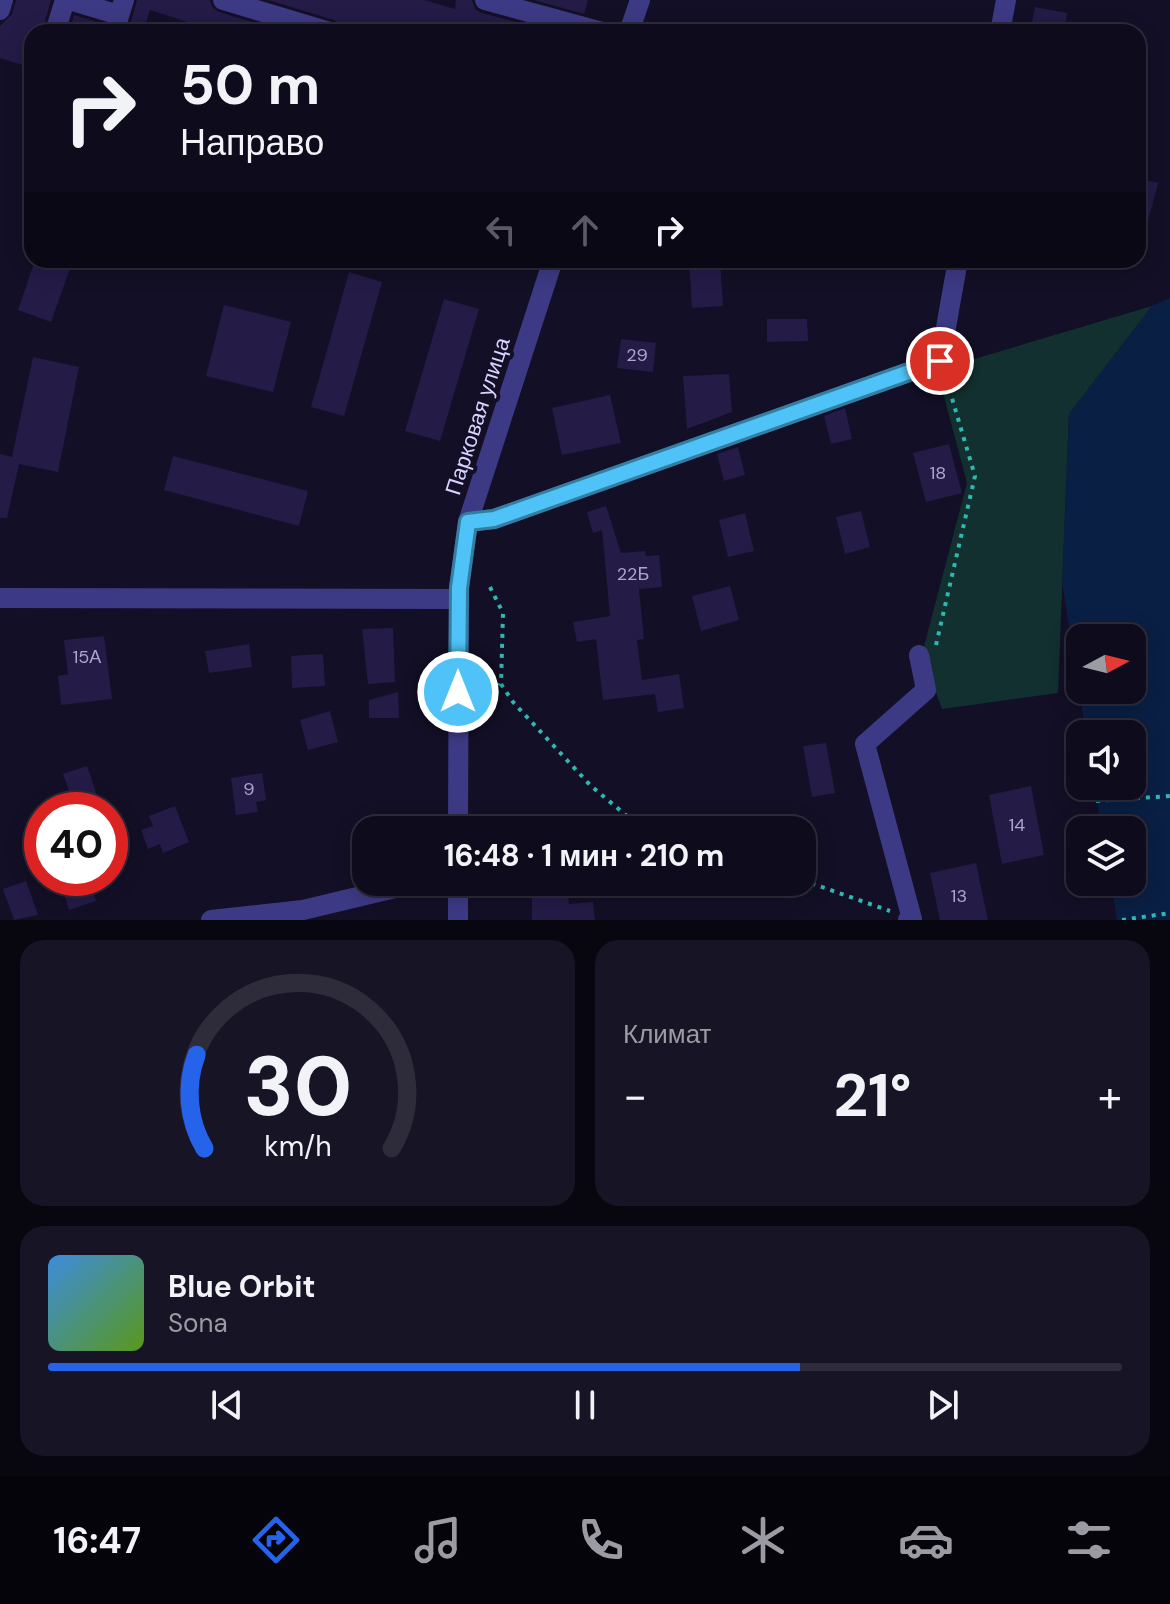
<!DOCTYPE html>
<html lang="ru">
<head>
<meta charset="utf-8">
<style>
	:root { --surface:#0e0b1c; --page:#171425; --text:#f1f3f6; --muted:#9b9ba3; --line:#2e2b3b; --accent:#2563eb }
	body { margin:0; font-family:"DM Sans",sans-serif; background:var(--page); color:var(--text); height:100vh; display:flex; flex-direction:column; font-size:30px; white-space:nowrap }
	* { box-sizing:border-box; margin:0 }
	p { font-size:26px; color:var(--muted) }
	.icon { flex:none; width:44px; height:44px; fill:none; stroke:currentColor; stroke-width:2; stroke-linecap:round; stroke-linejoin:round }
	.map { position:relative; height:920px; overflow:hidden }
	.drawer { display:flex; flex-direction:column; gap:20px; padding:20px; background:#08060f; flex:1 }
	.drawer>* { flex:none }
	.banner { position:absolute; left:24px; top:24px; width:1122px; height:244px; border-radius:24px; box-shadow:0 4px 20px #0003,0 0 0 2px var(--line); background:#0e0b1c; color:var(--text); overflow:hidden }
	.needle { width:52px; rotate:83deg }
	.buttons { position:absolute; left:1066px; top:624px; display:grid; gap:16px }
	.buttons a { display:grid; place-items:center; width:80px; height:80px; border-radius:16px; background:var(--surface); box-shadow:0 4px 20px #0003,0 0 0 2px var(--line); font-size:40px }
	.speed { position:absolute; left:24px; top:792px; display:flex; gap:16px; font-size:40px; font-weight:700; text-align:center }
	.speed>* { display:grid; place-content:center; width:104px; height:104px; border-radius:50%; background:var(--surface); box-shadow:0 4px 20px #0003,0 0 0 2px var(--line); line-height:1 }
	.speed .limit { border:12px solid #d22; background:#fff; color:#111 }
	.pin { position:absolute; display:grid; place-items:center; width:68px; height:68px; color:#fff; margin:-34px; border:4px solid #fff; border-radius:50%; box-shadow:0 2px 8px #0007 }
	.me { position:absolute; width:88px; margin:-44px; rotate:0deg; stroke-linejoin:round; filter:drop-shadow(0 0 6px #0008) }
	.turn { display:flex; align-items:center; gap:28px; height:168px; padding:0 24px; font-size:36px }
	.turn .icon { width:104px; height:104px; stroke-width:2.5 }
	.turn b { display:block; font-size:56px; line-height:68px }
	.lanes { display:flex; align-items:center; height:76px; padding:0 24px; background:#0003; justify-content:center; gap:40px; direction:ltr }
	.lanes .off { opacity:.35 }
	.big { font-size:60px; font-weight:700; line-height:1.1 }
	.drawer .tile { flex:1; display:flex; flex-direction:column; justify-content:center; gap:12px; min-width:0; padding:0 28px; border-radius:24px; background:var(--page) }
	.drawer .dial { align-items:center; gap:0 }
	.dial svg { height:208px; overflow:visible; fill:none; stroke:var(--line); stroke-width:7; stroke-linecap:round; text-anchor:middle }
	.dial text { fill:var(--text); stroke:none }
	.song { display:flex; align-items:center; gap:24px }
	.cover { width:96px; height:96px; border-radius:12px; background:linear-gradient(135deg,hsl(210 70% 55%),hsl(90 70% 35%)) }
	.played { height:8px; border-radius:4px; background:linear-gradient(90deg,var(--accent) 70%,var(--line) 70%) }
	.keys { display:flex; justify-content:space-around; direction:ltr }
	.heat { display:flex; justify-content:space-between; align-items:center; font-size:44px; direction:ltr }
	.drawer .tiles { flex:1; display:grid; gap:20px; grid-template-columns:1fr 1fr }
	.tile:last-child { grid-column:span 2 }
	.trip { position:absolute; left:352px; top:816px; width:464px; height:80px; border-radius:24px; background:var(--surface); box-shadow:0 4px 20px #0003,0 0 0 2px var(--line); font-weight:700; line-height:80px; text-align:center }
	.dock { display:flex; height:128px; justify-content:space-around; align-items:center; background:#06040b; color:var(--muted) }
	.dock .icon { width:56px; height:56px }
	.dock .active { color:var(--accent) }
	.dock b { font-size:36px; color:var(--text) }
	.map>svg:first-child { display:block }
</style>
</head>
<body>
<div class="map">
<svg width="1170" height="920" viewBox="0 0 1170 920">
	<rect width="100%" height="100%" fill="#130f26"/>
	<path fill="#12302f" d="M 1152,306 L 1069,414 L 1058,693 L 942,709 L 922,654 L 967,483 L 937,370 Z"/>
	<path fill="#0a1f44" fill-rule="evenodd" d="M 1170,298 L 1170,920 L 1117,920 L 1111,882 L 1132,882 L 1132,830 L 1102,830 L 1095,786 L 1132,786 L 1132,734 L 1086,734 L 1062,582 L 1069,414 L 1152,306 ZM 1080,638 L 1132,638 L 1132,690 L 1080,690 Z"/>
	<g fill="#241b47">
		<path d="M 16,0 L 51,0 L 42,32 L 32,32 L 29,67 L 0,58 L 0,26 L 12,14 Z"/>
		<path d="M 137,0 L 210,0 L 213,8 L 219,12 L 285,32 L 218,32 L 150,10 L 143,32 L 128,32 Z"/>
		<path d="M 268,0 L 424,0 L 455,9 L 456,0 L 472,0 L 475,9 L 482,13 L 553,32 L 370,32 L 348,26 L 347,32 L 343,32 L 340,24 L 334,20 Z"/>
		<path d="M 534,0 L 588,0 L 584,14 Z"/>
		<path d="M 1035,7 L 1067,13 L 1064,32 L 1030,32 Z"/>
		<path d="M 74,15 L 103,24 L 101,32 L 69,32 Z"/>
		<path d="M 1138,178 L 1158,183 L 1144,236 L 1138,235 Z"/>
		<path d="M 35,260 L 73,260 L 51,322 L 18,310 Z"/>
		<path d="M 689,260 L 720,260 L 723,306 L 692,308 Z"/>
		<path d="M 349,272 L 382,282 L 344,416 L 311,407 Z"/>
		<path d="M 444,299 L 479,309 L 440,441 L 405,431 Z"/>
		<path d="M 224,305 L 291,322 L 273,392 L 206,376 Z"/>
		<path d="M 767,319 L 807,319 L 808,341 L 767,342 Z"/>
		<path d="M 621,339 L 656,343 L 653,372 L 617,368 Z"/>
		<path d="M 33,357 L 79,367 L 58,472 L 19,464 L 7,518 L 0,518 L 0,454 L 12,457 Z"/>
		<path d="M 729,374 L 732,412 L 687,429 L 683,376 Z"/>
		<path d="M 610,395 L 621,443 L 562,455 L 552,408 Z"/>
		<path d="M 845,408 L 852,439 L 831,444 L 824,416 Z"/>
		<path d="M 949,444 L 962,493 L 926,502 L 913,453 Z"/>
		<path d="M 738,447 L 745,475 L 724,481 L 717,454 Z"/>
		<path d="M 173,456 L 308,491 L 299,526 L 164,490 Z"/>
		<path d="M 606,506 L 621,553 L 645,551 L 646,556 L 659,555 L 662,587 L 639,589 L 644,639 L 637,640 L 642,680 L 679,674 L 684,708 L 658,712 L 655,694 L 603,700 L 596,639 L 577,642 L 573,622 L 610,616 L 602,530 L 593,533 L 587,512 Z"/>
		<path d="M 861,511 L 870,547 L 845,554 L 836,517 Z"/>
		<path d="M 745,513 L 754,551 L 728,557 L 719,520 Z"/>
		<path d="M 730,586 L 739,620 L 701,631 L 692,596 Z"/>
		<path d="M 393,628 L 395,682 L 368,684 L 362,629 Z"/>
		<path d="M 104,636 L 112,699 L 61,705 L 58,676 L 68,674 L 64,640 Z"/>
		<path d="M 249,644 L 252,667 L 209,673 L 205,651 Z"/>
		<path d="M 323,654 L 325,686 L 292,688 L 291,656 Z"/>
		<path d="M 398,692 L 399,718 L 369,718 L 369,700 Z"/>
		<path d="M 330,711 L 338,742 L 308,750 L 300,720 Z"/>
		<path d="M 826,743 L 835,793 L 812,797 L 803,746 Z"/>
		<path d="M 87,766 L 102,810 L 76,810 L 63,774 Z"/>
		<path d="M 262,773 L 266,800 L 256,802 L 258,812 L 236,815 L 231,778 Z"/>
		<path d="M 1031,786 L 1044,855 L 1002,864 L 989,795 Z"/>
		<path d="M 175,806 L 189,842 L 163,853 L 160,844 L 148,849 L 141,830 L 153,826 L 149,816 Z"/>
		<path d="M 976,863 L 988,920 L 940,920 L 930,873 Z"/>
		<path d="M 59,878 L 89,878 L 96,901 L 69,910 Z"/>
		<path d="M 26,881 L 38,915 L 14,920 L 3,889 Z"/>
		<path d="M 532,882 L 567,882 L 569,904 L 593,902 L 595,920 L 532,920 Z"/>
	</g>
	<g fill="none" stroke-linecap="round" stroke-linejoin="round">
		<g stroke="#2fb8b0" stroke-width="4" stroke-dasharray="4 6" stroke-linecap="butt">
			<path d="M 490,587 L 503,613 L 501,684 L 513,702 L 591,786 L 627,816 L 664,830"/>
			<path d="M 936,645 L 975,476 L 946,378"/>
			<path d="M 479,708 L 500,684"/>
			<path d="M 1096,801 L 1170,796"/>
			<path d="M 802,880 L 890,911"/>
			<path d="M 1122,920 L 1170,913"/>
		</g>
		<g stroke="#3d3a85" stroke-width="20">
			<path d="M 69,0 L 119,15"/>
			<path d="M 223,0 L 330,32"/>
			<path d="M 485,0 L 602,32"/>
			<path d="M 0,10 L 3,0"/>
			<path d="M 55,32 L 65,0"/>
			<path d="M 114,32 L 124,0"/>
			<path d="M 629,32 L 640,0"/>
			<path d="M 1000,32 L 1006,0"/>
			<path d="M 468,522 L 494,519 L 940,361 L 958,260"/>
			<path d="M 0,598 L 459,599"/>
			<path d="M 458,830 L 459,588 L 468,522 L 553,260"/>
			<path d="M 211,920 L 303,910 L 420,882"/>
			<path d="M 458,920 L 458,882"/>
			<path d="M 908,920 L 912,919 L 865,744 L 926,690 L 919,655"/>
		</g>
	</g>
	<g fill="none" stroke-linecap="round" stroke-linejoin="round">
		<g stroke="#337fa1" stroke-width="20">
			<path id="route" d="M 458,692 L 459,588 L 468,522 L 494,519 L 940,361"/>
		</g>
		<use href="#route" stroke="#4fc3f7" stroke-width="14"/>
	</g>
	<g text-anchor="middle" stroke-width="8" stroke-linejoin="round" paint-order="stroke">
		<g font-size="18" fill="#aca6d1">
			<text x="637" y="361">29</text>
			<text x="938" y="479">18</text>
			<text x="633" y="580">22Б</text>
			<text x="87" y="663">15А</text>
			<text x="249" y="795">9</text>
			<text x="1017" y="831">14</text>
			<text x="959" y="902">13</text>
		</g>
		<g font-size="22" fill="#d9d4ff" stroke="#130f26">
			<text transform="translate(477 416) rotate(-72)" y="8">Парковая улица</text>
		</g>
	</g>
</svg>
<div class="buttons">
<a><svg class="needle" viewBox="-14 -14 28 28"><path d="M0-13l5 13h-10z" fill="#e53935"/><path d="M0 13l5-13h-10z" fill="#9b9ba3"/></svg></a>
<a><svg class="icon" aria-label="sound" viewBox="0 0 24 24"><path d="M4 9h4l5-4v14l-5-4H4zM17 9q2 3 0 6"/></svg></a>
<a><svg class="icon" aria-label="layers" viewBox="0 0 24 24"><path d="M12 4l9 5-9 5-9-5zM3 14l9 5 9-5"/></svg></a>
</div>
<div class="speed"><div class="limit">40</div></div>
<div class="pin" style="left:940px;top:361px;background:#d93025"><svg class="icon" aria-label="arrive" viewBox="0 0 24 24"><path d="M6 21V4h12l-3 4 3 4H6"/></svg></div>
<svg class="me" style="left:458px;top:692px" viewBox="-20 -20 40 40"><circle r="17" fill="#4fc3f7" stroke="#fff" stroke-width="3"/><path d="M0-11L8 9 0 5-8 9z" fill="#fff"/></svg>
<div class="trip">16:48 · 1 мин · 210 m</div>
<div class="banner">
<div class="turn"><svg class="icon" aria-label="right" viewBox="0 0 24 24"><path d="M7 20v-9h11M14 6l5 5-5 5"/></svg><div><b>50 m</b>Направо</div></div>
<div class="lanes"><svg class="icon off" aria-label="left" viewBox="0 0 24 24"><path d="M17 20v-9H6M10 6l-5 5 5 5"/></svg><svg class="icon off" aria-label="ahead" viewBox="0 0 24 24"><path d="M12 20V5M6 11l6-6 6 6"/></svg><svg class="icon" aria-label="right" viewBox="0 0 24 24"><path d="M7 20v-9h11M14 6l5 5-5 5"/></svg></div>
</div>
</div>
<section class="drawer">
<div class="tiles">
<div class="tile dial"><svg viewBox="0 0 100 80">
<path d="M14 69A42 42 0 1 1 86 69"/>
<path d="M14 69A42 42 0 0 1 11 33" stroke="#2563eb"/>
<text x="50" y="56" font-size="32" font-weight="700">30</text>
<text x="50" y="72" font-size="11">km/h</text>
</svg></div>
<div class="tile"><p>Климат</p>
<div class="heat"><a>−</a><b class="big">21°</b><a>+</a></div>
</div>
<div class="tile">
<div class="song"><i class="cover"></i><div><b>Blue Orbit</b><p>Sona</p></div></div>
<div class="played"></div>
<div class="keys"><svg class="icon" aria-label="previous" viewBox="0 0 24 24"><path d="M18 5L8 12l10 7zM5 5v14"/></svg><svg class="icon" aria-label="pause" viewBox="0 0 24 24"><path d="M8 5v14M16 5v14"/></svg><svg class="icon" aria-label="next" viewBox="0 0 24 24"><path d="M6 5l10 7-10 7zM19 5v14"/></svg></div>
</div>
</div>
</section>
<nav class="dock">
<b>16:47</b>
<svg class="icon active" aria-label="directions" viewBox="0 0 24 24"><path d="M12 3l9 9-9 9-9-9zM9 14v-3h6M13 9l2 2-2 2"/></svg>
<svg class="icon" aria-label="music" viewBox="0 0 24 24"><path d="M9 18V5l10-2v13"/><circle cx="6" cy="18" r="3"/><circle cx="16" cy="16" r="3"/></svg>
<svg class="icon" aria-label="phone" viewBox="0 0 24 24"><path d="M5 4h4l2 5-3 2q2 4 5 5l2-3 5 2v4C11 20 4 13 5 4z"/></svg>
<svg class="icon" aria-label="climate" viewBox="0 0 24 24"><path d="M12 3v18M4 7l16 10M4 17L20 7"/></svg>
<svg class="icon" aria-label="car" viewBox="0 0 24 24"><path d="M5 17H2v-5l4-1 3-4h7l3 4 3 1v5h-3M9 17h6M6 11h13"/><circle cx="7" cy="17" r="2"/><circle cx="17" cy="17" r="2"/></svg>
<svg class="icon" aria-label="filters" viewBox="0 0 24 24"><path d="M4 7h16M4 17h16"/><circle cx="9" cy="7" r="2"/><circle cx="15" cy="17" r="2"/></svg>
</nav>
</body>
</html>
